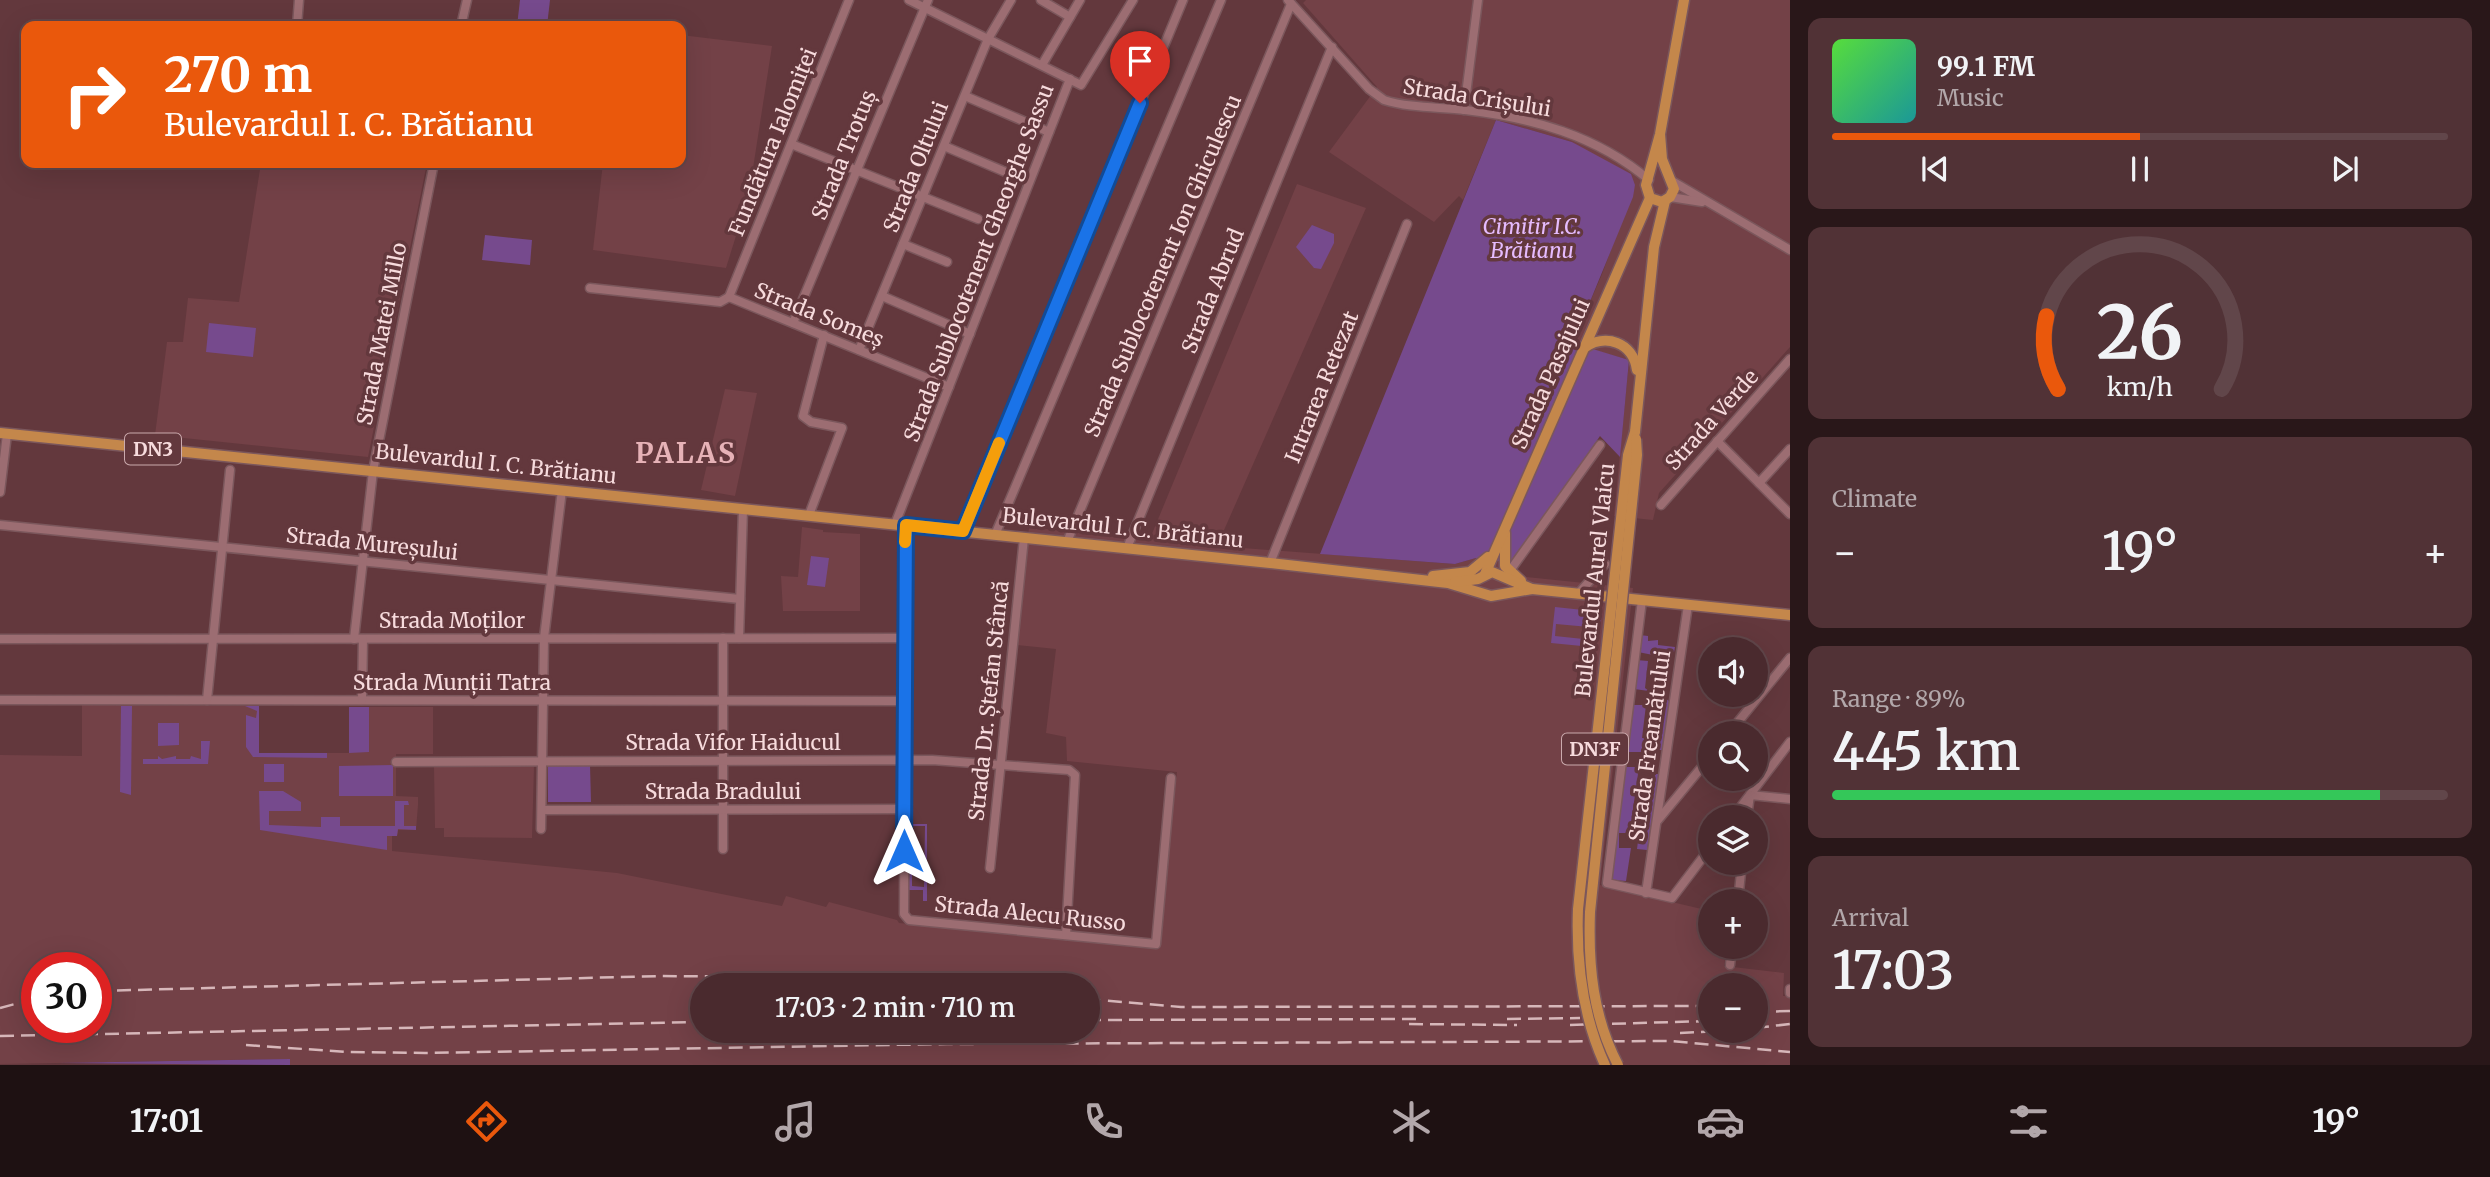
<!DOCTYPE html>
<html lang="en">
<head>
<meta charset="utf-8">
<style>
	:root { --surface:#4a2a2e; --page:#513236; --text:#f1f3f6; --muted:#b2a7aa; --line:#61464a; --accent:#ea580c }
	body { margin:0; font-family:Merriweather,serif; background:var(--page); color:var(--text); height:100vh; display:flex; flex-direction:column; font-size:26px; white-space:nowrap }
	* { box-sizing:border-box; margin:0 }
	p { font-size:23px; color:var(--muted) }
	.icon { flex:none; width:38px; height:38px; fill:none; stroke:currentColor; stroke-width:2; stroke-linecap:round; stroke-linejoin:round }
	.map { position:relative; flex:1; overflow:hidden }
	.details { display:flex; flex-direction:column; gap:18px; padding:18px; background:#291719; width:700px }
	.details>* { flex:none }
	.hud { position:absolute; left:21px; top:21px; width:665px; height:147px; border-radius:14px; box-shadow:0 7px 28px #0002,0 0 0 2px var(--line); background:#ea580c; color:#fff; overflow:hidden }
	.controls { position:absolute; left:1698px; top:637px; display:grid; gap:14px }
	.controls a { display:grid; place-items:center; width:70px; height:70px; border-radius:50%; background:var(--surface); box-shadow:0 7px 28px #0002,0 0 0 2px var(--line); font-size:35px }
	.speed { position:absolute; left:21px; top:952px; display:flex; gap:14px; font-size:35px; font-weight:700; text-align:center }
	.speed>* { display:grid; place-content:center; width:91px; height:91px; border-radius:50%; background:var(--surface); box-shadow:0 7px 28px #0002,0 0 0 2px var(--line); line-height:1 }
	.speed .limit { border:10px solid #d22; background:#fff; color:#111 }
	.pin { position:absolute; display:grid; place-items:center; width:60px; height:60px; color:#fff; margin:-72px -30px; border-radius:50% 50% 50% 0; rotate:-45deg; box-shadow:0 0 7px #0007 }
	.pin .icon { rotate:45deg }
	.me { position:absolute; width:77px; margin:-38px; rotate:0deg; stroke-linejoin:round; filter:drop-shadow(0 0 5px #0008) }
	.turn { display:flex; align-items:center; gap:24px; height:147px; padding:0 28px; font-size:32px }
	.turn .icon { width:91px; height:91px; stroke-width:2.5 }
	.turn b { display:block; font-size:49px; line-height:60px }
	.big { font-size:52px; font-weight:600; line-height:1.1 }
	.details .card { flex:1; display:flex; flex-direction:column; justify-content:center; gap:10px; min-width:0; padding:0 24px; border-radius:14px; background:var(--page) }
	.details .dial { align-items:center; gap:0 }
	.dial svg { height:182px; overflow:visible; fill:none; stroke:var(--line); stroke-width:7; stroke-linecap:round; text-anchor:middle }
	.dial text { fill:var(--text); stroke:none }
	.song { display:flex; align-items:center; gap:21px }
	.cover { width:84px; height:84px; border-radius:10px; background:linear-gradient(135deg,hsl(110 70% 55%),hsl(180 70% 35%)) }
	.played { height:7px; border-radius:4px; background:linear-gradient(90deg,var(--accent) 50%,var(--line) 50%) }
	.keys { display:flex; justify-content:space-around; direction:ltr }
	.heat { display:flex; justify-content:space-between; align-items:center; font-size:38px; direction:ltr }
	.charge { height:10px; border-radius:5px; background:linear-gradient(90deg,#34c759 89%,var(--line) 0) }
	.trip { position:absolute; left:690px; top:973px; width:410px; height:70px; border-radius:35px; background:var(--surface); box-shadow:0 7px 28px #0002,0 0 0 2px var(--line); font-weight:600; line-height:70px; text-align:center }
	.menu { display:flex; height:112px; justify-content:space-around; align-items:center; background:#1e1112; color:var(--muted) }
	.menu .icon { width:49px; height:49px }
	.menu .active { color:var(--accent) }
	.menu b { font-size:32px; color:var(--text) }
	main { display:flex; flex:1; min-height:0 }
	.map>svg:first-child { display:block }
</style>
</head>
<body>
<main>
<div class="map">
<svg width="1790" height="1065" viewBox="0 0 1790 1065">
	<rect width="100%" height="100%" fill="#63383d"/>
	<g fill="#734147" fill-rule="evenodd">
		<path d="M 1306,0 L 1790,0 L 1790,347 L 1659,493 L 1653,520 L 1614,516 L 1629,360 L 1572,344 L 1602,274 L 1635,185 L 1572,142 L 1496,120 L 1463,200 L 1459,196 L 1434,222 L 1329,152 L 1377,87 L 1303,3 Z"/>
		<path d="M 681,35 L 772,46 L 749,194 L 726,268 L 593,250 L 603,163 L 681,163 Z"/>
		<path d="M 261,163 L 294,166 L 295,163 L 427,163 L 368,457 L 155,435 L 167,342 L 183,342 L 188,298 L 239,302 Z"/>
		<path d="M 1297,184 L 1366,208 L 1217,546 L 1455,564 L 1476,558 L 1507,562 L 1518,576 L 1633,588 L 1600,885 L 1710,911 L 1710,947 L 1727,947 L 1724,966 L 1784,973 L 1783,996 L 1790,996 L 1790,1065 L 290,1065 L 290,1059 L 0,1064 L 0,755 L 82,756 L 82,705 L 259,706 L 259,753 L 349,753 L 349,707 L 433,707 L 433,754 L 396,754 L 396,796 L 418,797 L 418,805 L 416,830 L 398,830 L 397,836 L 392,836 L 392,851 L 617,873 L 782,906 L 786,896 L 826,907 L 829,902 L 897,920 L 899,923 L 1158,948 L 1177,772 L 1067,761 L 1066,737 L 1046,733 L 1056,649 L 1017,645 L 1029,527 L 1149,541 ZM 37,968 L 96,968 L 96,1027 L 37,1027 ZM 702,985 L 1087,985 L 1087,1031 L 702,1031 ZM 1710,985 L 1755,985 L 1755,1031 L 1710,1031 Z"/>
		<path d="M 725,389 L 757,393 L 735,496 L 701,490 Z"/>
		<path d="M 802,527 L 823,530 L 823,532 L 860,534 L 860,611 L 783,611 L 781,576 L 798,577 Z"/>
		<path d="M 434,766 L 534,766 L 532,838 L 444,837 L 444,828 L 435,828 Z"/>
	</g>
	<g fill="#764a8d" fill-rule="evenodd">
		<path d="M 520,0 L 550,0 L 547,26 L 517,26 Z"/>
		<path d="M 1496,120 L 1572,142 L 1631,174 L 1635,185 L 1633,197 L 1573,343 L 1629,360 L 1620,457 L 1600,436 L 1510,568 L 1507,562 L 1476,558 L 1455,564 L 1320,554 Z"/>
		<path d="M 1312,225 L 1334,234 L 1334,243 L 1321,269 L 1314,268 L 1296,247 Z"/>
		<path d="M 485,235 L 532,240 L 530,265 L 482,260 Z"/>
		<path d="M 209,323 L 256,328 L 253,357 L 206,352 Z"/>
		<path d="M 811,556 L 829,558 L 825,587 L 807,585 Z"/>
		<path d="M 1555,607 L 1602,612 L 1600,628 L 1556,624 L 1555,636 L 1593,640 L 1592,647 L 1551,643 Z"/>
		<path d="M 1640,635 L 1648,636 L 1648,641 L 1658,640 L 1658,645 L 1675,647 L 1674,652 L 1655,649 L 1653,655 L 1638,652 Z"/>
		<path d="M 1636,660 L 1648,661 L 1645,688 L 1649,691 L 1634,689 L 1634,705 L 1646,705 L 1642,738 L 1656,738 L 1660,707 L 1652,706 L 1654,690 L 1669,701 L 1663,750 L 1657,750 L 1654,769 L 1645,768 L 1647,752 L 1627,752 L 1627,767 L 1639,767 L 1632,816 L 1646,818 L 1649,814 L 1655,774 L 1659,774 L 1647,850 L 1637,849 L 1639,833 L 1619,833 L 1619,848 L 1631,848 L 1626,881 L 1612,880 Z"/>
		<path d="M 121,706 L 132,706 L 131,795 L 120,792 Z"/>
		<path d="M 245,706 L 259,706 L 259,753 L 327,753 L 327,758 L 253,757 L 246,747 L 246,715 L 256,718 L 257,711 Z"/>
		<path d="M 349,707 L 369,707 L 369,752 L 349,753 Z"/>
		<path d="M 158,723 L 179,723 L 179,745 L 158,746 Z"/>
		<path d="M 201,741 L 210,741 L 208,764 L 143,764 L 143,759 L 158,759 L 158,756 L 162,759 L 176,756 L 176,759 L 190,759 L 191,756 L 201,759 Z"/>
		<rect x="264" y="764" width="20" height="18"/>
		<path d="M 393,765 L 393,796 L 339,796 L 339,766 Z"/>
		<path d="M 548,765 L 590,765 L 591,802 L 548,802 Z"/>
		<path d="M 259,791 L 283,791 L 301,802 L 301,811 L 269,811 L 269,825 L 321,827 L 321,817 L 340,817 L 340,826 L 395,826 L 395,801 L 408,801 L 409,805 L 404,805 L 404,826 L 416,826 L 416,830 L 398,829 L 397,836 L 387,836 L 387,850 L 260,830 Z"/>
		<path d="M 909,824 L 927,824 L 927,901 L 923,901 L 923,890 L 908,890 ZM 912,826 L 925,826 L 924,887 L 912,886 Z"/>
		<path d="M 290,1059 L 290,1065 L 58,1063 Z"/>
	</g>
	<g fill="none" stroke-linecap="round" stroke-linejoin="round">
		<g stroke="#7b575c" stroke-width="11">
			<g id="minor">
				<path d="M 909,0 L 1081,85 L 1133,0"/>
				<path d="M 1041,0 L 1070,17"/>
				<path d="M 1288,0 L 1369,89 L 1384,100 C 1409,108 1439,107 1465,110 C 1532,118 1596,135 1649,180"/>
				<path d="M 297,26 L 299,0"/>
				<path d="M 461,26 L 467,0"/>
				<path d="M 1042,65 L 1080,0"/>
				<path d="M 965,96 L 1049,132"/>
				<path d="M 1464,110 L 1478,0"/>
				<path d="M 791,144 L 978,219"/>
				<path d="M 944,146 L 1029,182"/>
				<path d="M 1672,181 L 1790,250"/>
				<path d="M 1670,197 L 1702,202"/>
				<path d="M 903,244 L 947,262"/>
				<path d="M 590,288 L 720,302 L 729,297"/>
				<path d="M 882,296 L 970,334"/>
				<path d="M 729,297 L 849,0"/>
				<path d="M 729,297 L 949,387"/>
				<path d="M 793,323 L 928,0"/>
				<path d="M 859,350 L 988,39 L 1011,0"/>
				<path d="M 1717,441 L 1790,514"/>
				<path d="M 1759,483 L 1790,449"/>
				<path d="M 0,492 L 7,434"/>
				<path d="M 1661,505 L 1790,359"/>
				<path d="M 809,515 L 842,428 L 811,422 L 803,416 L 824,335"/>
				<path d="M 895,524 L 1070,79"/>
				<path d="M 0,525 L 740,599"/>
				<path d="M 906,525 L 904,914 L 909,920 L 1156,944 L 1171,778"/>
				<path d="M 963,531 L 1183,0"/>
				<path d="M 995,535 L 1221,0"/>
				<path d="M 1067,542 L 1291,4"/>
				<path d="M 1127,548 L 1332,47"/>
				<path d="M 1270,563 L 1407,224"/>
				<path d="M 1509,572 L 1600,445"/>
				<path d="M 1578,594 L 1605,564"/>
				<path d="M 1642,600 L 1607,883 L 1672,898 L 1710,848"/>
				<path d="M 723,638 L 723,849"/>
				<path d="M 739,638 L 743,509"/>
				<path d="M 0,639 L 904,638"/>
				<path d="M 354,639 L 373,471 L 434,163"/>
				<path d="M 0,700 L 904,701"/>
				<path d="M 207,700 L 230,470"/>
				<path d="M 362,700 L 363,639"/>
				<path d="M 1729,733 L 1790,658"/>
				<path d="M 396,762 L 932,760 L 1069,770 L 1075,775 L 1066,935"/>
				<path d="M 542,810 L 904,809"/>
				<path d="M 1733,817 L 1790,742"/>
				<path d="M 1747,817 L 1750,795 L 1790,799"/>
				<path d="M 1658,820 L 1710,757"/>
				<path d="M 541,829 L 544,638 L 562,490"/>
				<path d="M 990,868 L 1024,538"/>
				<path d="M 1646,893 L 1688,605"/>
				<path d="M 1738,901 L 1742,863"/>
				<path d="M 1730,965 L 1732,947"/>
				<path d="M 1790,993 L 1790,989"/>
			</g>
		</g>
		<g stroke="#7b575c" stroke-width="13">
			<g id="major">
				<path d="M 1660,134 L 1662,159 L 1674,189 L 1670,197 L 1662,202 L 1650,198 L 1646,185 L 1660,134 L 1684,0"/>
				<path d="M 1584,348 C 1605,333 1633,342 1637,370"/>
				<path d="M 1635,432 L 1654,247 L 1665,201"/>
				<path d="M 0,433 L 1270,563 L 1448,583 L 1491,596 L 1532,589"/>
				<path d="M 1505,533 L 1505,566 L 1521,581"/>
				<path d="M 1485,574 L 1650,198"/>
				<path d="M 1433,576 L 1470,572 L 1488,557"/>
				<path d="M 1455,582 L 1478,579 L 1492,572 L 1532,589 L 1790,615"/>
			</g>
		</g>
		<use href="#minor" stroke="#9c6d72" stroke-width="8"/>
		<use href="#major" stroke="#c4874b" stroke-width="10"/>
		<g stroke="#d7b7ba" stroke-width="2.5" stroke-dasharray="14 7" stroke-linecap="butt">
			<path d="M 96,991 L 661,976 L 784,977 L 908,985"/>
			<path d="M 1087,999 L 1181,1007 L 1710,1006"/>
			<path d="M 0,1008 L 37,998"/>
			<path d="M 1755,1012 L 1790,1011"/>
			<path d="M 1507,1019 L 1580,1018"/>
			<path d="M 1087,1020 L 1419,1019"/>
			<path d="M 1409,1024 L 1517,1025"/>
			<path d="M 1570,1025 L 1710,1021"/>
			<path d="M 1755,1028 L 1790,1024"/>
			<path d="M 1680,1033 L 1718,1031"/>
			<path d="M 0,1036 L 702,1022"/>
			<path d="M 246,1045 L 347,1052 L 425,1053 L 947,1044 L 1671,1041 L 1790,1052"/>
		</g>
		<g stroke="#7b575c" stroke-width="13" stroke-linecap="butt">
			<g id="major-bridge">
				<path d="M 1605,1065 C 1582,1015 1576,963 1578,909 L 1628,455 L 1635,432"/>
				<path d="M 1618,1065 C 1593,1017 1588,966 1590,912 L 1637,455 L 1636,439"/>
			</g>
		</g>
		<use href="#major-bridge" stroke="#c4874b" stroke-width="10"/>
	</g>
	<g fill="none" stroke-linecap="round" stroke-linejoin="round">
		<g stroke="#114b97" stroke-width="18">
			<path id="route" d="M 904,851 L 906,525 L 963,531 L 1140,103"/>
		</g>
		<use href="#route" stroke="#1a73e8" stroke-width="12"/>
		<path stroke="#f59e0b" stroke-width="12" d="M 905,542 L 906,525 L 963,531 L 999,443"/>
	</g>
	<g text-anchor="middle" stroke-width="7" stroke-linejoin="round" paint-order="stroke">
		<g fill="#63383d" stroke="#cbaaad" stroke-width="2">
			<rect x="125" y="433.5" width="56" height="31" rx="5"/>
			<rect x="1562" y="733.5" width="66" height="31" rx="5"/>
		</g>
		<g font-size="19" font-weight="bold" fill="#f7dbdd">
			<text x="153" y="456">DN3</text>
			<text x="1595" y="756">DN3F</text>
		</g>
		<g font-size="21" fill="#f7dbdd" stroke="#63383d">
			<text transform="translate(1477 98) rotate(9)" y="7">Strada Crișului</text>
			<text transform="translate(773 142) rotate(-68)" y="7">Fundătura Ialomiței</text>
			<text transform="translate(844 155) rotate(-68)" y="7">Strada Trotuș</text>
			<text transform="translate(916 167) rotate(-68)" y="7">Strada Oltului</text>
			<text transform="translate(979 263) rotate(-69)" y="7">Strada Sublocotenent Gheorghe Sassu</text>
			<text transform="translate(1163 266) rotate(-67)" y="7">Strada Sublocotenent Ion Ghiculescu</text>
			<text transform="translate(1213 291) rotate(-68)" y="7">Strada Abrud</text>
			<text transform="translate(819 315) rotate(22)" y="7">Strada Someș</text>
			<text transform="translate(382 334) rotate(-79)" y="7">Strada Matei Millo</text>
			<text transform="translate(1551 374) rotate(-66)" y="7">Strada Pasajului</text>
			<text transform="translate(1322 387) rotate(-68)" y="7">Intrarea Retezat</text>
			<text transform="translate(1712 420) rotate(-48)" y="7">Strada Verde</text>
			<text transform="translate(496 464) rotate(6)" y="7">Bulevardul I. C. Brătianu</text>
			<text transform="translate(1123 528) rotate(6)" y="7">Bulevardul I. C. Brătianu</text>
			<text transform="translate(372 544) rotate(6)" y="7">Strada Mureșului</text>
			<text transform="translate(1595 580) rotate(-84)" y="7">Bulevardul Aurel Vlaicu</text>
			<text x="452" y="628">Strada Moților</text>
			<text x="452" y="690">Strada Munții Tatra</text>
			<text transform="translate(989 701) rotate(-84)" y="7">Strada Dr. Ștefan Stâncă</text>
			<text x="733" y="750">Strada Vifor Haiducul</text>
			<text transform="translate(1650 746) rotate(-82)" y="7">Strada Freamătului</text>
			<text x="723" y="799">Strada Bradului</text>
			<text transform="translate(1030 914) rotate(6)" y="7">Strada Alecu Russo</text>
		</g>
		<g font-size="21" font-style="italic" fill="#e5bbfe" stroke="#63383d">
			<text x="1532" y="234">Cimitir I.C.<tspan x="1532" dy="24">Brătianu</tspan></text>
		</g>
		<g font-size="28" font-weight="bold" letter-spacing="2" fill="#e6b2b7" stroke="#63383d">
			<text x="686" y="463">PALAS</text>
		</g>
	</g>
</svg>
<div class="controls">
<a><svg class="icon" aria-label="sound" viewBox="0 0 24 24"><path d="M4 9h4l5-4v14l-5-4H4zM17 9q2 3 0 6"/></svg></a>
<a><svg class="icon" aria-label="search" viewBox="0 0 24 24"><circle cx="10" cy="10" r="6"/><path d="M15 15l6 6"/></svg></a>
<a><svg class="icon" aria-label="layers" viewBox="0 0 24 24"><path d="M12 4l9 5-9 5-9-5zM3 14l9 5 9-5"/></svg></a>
<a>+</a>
<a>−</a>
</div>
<div class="speed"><div class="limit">30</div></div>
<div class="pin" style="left:1140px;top:103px;background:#d93025"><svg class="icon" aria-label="arrive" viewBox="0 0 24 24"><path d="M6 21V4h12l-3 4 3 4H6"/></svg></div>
<svg class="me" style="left:904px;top:851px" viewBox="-20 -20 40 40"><path d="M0-17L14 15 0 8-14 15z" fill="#1a73e8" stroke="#fff" stroke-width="4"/></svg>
<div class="trip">17:03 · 2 min · 710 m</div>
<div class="hud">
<div class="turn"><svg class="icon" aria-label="right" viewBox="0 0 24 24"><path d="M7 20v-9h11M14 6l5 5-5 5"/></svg><div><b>270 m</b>Bulevardul I. C. Brătianu</div></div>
</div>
</div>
<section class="details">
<div class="card">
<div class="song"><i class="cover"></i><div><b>99.1 FM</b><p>Music</p></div></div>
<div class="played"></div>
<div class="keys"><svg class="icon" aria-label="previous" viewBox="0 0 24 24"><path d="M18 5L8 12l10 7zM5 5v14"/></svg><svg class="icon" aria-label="pause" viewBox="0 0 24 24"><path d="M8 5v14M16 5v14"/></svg><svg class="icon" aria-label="next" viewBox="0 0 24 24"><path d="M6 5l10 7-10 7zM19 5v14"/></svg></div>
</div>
<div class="card dial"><svg viewBox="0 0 100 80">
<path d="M14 69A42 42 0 1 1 86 69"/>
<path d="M14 69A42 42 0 0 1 9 37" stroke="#ea580c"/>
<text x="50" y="56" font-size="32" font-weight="700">26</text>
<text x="50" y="72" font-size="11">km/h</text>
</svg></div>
<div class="card"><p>Climate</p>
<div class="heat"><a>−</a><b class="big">19°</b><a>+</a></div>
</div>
<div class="card"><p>Range · 89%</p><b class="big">445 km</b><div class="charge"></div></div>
<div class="card"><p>Arrival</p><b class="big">17:03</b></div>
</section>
</main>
<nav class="menu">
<b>17:01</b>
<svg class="icon active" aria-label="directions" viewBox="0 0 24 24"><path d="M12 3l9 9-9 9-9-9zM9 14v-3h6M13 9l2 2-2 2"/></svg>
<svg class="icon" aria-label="music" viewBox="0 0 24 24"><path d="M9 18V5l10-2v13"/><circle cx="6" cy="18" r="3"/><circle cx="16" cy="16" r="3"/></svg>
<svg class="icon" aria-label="phone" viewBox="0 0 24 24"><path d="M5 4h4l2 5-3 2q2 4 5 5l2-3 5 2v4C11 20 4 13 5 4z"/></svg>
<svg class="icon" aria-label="climate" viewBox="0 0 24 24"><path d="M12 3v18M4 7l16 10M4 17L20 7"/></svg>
<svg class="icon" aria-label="car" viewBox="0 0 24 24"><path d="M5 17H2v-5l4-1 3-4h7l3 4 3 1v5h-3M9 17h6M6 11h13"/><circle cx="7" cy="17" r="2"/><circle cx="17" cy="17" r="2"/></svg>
<svg class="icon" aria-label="filters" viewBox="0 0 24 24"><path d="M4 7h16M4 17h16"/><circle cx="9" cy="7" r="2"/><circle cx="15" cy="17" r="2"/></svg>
<b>19°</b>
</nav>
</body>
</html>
